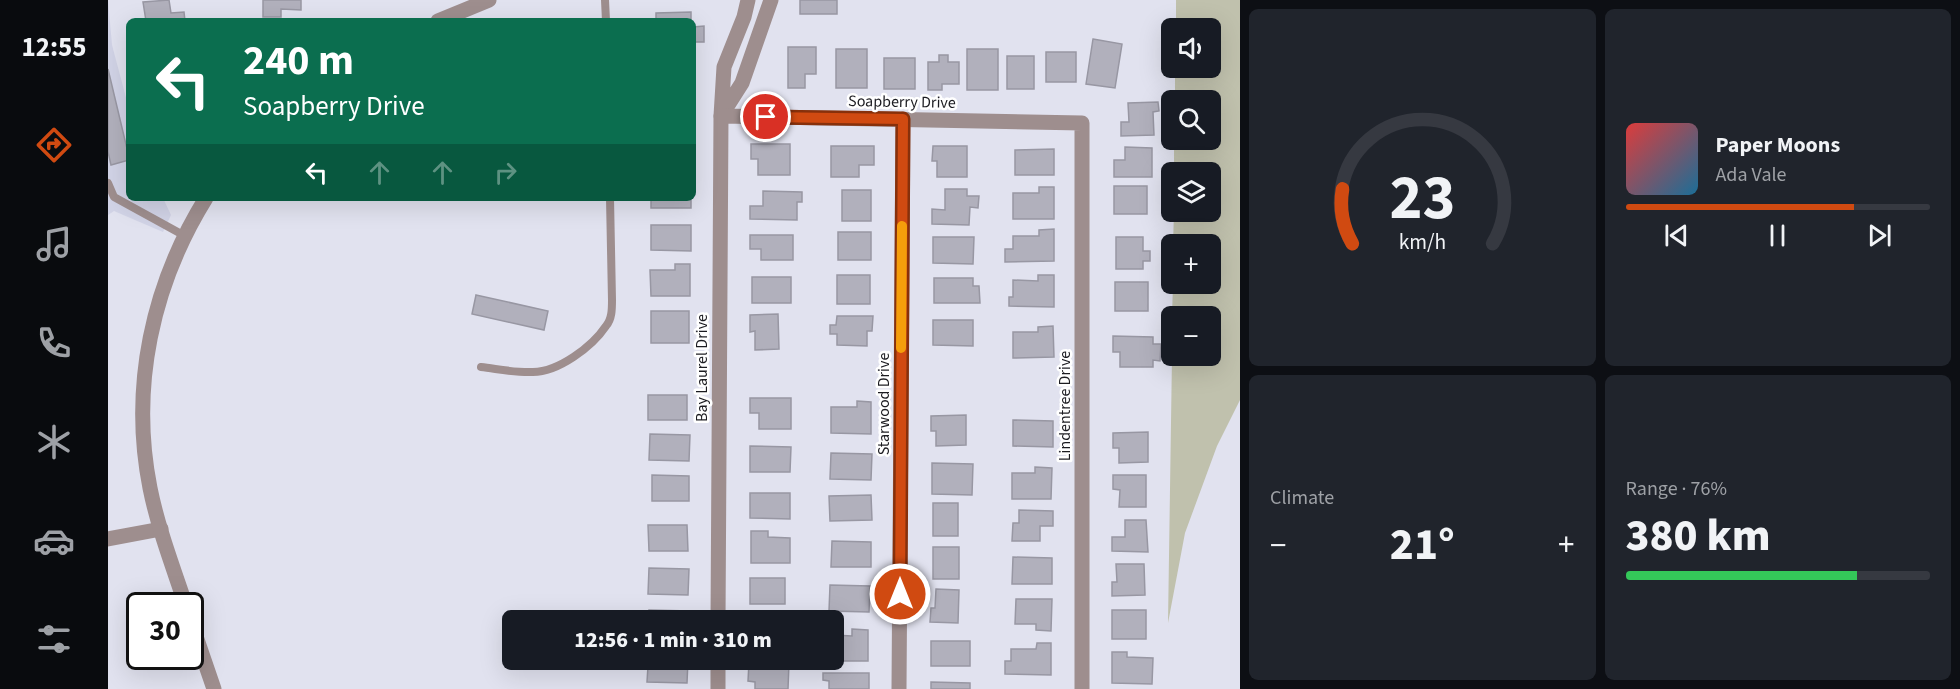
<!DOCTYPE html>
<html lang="en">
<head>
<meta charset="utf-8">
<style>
	:root { --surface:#171b24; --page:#20242c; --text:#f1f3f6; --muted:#9ea1a6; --line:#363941; --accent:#d04a11 }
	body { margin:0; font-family:"Source Sans 3",sans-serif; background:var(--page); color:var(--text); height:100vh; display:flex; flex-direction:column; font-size:22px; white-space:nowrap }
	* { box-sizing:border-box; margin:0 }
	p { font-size:20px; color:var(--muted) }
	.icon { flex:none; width:33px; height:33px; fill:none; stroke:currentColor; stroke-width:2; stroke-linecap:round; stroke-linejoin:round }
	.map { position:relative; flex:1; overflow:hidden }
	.side { display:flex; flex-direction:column; gap:9px; padding:9px; background:#0d0f14; width:720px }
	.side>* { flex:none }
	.banner { position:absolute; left:18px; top:18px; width:570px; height:183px; border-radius:9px; box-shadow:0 6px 24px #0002; background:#0b6e4f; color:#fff; overflow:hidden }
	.fabs { position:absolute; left:1053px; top:18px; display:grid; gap:12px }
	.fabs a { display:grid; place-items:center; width:60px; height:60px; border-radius:9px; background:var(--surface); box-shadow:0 6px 24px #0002; font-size:30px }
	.speed { position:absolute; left:18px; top:592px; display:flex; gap:12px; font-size:30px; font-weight:700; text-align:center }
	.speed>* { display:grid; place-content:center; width:78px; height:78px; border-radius:50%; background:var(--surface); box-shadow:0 6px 24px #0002; line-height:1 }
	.speed .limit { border:3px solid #111; border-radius:9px; background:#fff; color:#111 }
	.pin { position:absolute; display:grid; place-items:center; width:51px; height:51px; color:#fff; margin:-26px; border:3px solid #fff; border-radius:50%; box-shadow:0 2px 6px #0007 }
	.me { position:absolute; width:66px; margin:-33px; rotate:0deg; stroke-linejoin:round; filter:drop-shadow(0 0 4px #0008) }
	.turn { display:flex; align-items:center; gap:21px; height:126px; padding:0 18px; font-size:27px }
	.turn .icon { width:78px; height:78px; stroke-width:2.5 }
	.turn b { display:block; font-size:42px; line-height:51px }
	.lanes { display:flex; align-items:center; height:57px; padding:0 18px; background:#0003; justify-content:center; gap:30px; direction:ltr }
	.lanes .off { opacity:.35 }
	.big { font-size:45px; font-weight:800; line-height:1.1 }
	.side .tile { flex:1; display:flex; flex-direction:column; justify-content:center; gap:9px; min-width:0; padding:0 21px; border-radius:9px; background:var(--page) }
	.side .dial { align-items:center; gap:0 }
	.dial svg { height:156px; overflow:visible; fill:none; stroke:var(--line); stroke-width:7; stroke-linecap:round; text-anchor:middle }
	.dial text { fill:var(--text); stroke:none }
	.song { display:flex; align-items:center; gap:18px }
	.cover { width:72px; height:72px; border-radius:9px; background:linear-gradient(135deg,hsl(0 70% 55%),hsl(200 70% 35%)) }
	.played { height:6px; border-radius:3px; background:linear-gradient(90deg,var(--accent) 75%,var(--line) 75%) }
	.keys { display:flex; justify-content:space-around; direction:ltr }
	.heat { display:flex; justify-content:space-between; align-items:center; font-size:33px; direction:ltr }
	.charge { height:9px; border-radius:4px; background:linear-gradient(90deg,#34c759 76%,var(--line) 0) }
	.side .tiles { flex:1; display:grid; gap:9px; grid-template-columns:repeat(2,1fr) }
	.trip { position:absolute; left:394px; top:610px; width:342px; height:60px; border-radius:9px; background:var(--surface); box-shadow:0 6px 24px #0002; font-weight:800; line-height:60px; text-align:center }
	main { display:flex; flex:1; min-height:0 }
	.menu { display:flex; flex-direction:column; width:108px; justify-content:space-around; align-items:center; background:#090b0e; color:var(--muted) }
	.menu .icon { width:42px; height:42px }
	.menu .current { color:var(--accent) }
	.menu b { font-size:27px; color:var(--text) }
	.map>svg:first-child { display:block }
</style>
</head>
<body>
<main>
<nav class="menu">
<b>12:55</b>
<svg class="icon current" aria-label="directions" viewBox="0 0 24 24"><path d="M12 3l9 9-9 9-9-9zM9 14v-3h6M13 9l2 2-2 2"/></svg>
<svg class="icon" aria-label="music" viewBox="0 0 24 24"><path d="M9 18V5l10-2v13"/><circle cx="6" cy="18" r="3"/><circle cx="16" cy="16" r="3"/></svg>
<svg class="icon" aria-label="phone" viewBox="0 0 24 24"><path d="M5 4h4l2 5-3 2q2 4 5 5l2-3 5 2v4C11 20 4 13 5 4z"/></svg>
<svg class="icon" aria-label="climate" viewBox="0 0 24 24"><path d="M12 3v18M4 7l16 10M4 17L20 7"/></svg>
<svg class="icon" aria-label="car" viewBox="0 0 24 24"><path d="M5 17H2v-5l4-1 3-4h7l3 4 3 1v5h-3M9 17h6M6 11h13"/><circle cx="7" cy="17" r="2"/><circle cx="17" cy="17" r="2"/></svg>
<svg class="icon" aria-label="filters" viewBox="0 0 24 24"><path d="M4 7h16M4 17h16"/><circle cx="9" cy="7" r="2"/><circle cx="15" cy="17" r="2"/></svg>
</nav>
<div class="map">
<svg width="1132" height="689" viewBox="0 0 1132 689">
	<rect width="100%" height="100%" fill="#e1e2ef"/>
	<path fill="#d1d3e6" d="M 0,0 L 4,45 L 21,109 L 21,198 L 55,198 L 63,215 L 55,232 L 6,211 L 0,215 Z"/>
	<path fill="#c0c1ad" d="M 1068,0 L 1132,0 L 1132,400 L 1109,446 L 1077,533 L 1060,623 L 1064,356 L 1102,356 L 1102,316 L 1064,316 L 1065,284 L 1102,284 L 1102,244 L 1065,244 L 1066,212 L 1102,212 L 1102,172 L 1066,172 L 1066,140 L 1102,140 L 1102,100 L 1067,100 L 1067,68 L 1102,68 L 1102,28 L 1068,28 Z"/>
	<g fill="#b1b0bc" stroke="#9897a3" stroke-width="1.5">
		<path d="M 61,0 L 63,13 L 76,12 L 77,21 L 38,21 L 35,2 Z"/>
		<path d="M 155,0 L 193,0 L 193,10 L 173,9 L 173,17 L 155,17 Z"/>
		<rect x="692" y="0" width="37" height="14"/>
		<path d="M 583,12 L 583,21 L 548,21 L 548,13 Z"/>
		<path d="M 596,26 L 596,42 L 585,42 L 585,27 Z"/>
		<path d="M 985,39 L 1014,44 L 1007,88 L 978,84 Z"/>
		<path d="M 680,47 L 708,47 L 708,74 L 697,74 L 697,88 L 680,88 Z"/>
		<rect x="728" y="49" width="31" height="39"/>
		<rect x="859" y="49" width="31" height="41"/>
		<rect x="938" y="52" width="30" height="30"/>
		<path d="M 831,55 L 840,55 L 840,62 L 851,62 L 851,84 L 834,84 L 834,90 L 820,90 L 820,62 L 831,62 Z"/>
		<rect x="899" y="56" width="27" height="33"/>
		<rect x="776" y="58" width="31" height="31"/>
		<path d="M 0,69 L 21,157 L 21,160 L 3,165 L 0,152 Z"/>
		<path d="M 1050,102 L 1051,111 L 1045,112 L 1046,135 L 1013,136 L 1013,122 L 1021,122 L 1020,103 Z"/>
		<path d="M 643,144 L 682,144 L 682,175 L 650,175 L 650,159 L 643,159 Z"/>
		<path d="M 723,146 L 766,146 L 766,165 L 751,165 L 751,177 L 723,177 Z"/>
		<path d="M 825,146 L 859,146 L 859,177 L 829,177 L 829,161 L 824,161 Z"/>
		<path d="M 1017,147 L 1044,148 L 1044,177 L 1006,177 L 1006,160 L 1017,160 Z"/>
		<path d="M 946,149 L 946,175 L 907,175 L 907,150 Z"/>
		<rect x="1006" y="186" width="33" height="28"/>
		<path d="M 931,187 L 946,187 L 946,219 L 905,219 L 905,193 L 931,193 Z"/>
		<path d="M 837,189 L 859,189 L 859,196 L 871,196 L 870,208 L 862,207 L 861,225 L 824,224 L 824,209 L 837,210 Z"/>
		<rect x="734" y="190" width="29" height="31"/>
		<path d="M 655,191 L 694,192 L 694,202 L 689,202 L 689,220 L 642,219 L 642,206 L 655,206 Z"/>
		<rect x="543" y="198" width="40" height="10"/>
		<path d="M 543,225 L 583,225 L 583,251 L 543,250 Z"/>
		<path d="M 946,229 L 946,261 L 897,262 L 897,249 L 905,249 L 905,236 L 931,236 L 931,230 Z"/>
		<rect x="730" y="232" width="33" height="28"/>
		<path d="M 642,235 L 685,235 L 685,260 L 653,260 L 653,249 L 642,249 Z"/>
		<path d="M 825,237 L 866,237 L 865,264 L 825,263 Z"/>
		<path d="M 1008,237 L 1035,237 L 1035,251 L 1042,251 L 1042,261 L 1035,261 L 1035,269 L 1008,269 Z"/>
		<path d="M 567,264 L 582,264 L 582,296 L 543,296 L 542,270 L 567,270 Z"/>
		<rect x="729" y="275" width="33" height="29"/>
		<path d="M 930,275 L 946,275 L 946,307 L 901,306 L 901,297 L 905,297 L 905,280 L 930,281 Z"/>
		<rect x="644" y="277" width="39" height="26"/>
		<path d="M 826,278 L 865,278 L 865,286 L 871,286 L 872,303 L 826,303 Z"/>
		<rect x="1007" y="282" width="33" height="29"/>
		<path d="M 368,295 L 440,311 L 436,330 L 364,314 Z"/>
		<rect x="543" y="311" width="38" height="32"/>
		<path d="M 670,314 L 671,349 L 647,350 L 647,331 L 642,332 L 642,315 Z"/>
		<path d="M 729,316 L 765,316 L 764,331 L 759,331 L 759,346 L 729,345 L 729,334 L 722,334 L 722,325 L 728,325 Z"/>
		<path d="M 825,320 L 865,320 L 865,346 L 825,345 Z"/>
		<path d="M 945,326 L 946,357 L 905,358 L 905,332 L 930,332 L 930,327 Z"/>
		<path d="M 1005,336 L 1045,337 L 1045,344 L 1053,344 L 1052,361 L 1045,360 L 1045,367 L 1012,367 L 1012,352 L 1005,352 Z"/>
		<rect x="540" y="395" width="39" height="25"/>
		<path d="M 642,398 L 683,398 L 683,429 L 651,429 L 651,413 L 642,413 Z"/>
		<path d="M 749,401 L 763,402 L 763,434 L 723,433 L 723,407 L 749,407 Z"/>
		<path d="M 858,415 L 858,445 L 828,446 L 828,431 L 823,431 L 823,416 Z"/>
		<path d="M 905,420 L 945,421 L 945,447 L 905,446 Z"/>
		<path d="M 1040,432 L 1040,462 L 1011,463 L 1011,448 L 1005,448 L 1005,433 Z"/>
		<path d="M 542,434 L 582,435 L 581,461 L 541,460 Z"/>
		<path d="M 642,446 L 683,447 L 682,472 L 642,472 Z"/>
		<path d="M 723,453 L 764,454 L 763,480 L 722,479 Z"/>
		<path d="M 824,463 L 865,464 L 864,495 L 824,494 Z"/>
		<path d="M 927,467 L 944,468 L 943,499 L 904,499 L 904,473 L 927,473 Z"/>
		<path d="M 544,475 L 581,476 L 581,501 L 544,501 Z"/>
		<path d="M 1005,475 L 1038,475 L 1038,507 L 1011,507 L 1012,490 L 1005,489 Z"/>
		<path d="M 642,493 L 682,493 L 682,519 L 642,518 Z"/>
		<path d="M 763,495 L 764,520 L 722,521 L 721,496 Z"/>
		<rect x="825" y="503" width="25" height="33"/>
		<path d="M 911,510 L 945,511 L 945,526 L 932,526 L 932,541 L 904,541 L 905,523 L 911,523 Z"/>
		<path d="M 1017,520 L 1038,520 L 1040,552 L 1004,551 L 1004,537 L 1017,537 Z"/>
		<path d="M 540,525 L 579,525 L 580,551 L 541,551 Z"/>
		<path d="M 643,531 L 660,531 L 660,537 L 682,538 L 682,563 L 643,563 Z"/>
		<path d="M 724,541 L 763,542 L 763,567 L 723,567 Z"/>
		<rect x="825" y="547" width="26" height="32"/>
		<path d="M 905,557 L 944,558 L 944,584 L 904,584 Z"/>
		<path d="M 1008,564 L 1036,564 L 1037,595 L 1004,596 L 1004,582 L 1009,582 Z"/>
		<path d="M 541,568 L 581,569 L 580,595 L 540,594 Z"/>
		<rect x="642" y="578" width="35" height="26"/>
		<path d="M 722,585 L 762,586 L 761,612 L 721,611 Z"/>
		<path d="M 828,589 L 851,590 L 850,623 L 822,622 L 823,608 L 827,608 Z"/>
		<path d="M 908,599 L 944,599 L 943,631 L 928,630 L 928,624 L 907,624 Z"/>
		<path d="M 541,610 L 581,611 L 580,621 L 541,621 Z"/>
		<rect x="1004" y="610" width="34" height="29"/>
		<rect x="641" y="618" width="36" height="3"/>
		<path d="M 744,629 L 760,630 L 760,661 L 721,661 L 726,660 L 726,635 L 744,636 Z"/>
		<rect x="823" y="641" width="39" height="25"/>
		<path d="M 929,643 L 943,643 L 943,675 L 897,674 L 897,661 L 903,661 L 903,649 L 928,649 Z"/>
		<path d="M 1004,652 L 1019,652 L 1019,657 L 1045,658 L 1044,684 L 1004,683 Z"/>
		<path d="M 535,660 L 580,660 L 579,683 L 539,682 L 540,666 L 535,666 Z"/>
		<path d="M 641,662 L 681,663 L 680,689 L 647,689 L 647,682 L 640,681 Z"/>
		<path d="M 715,673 L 761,673 L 761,689 L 721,689 L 721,681 L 715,680 Z"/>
		<path d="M 823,682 L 862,683 L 862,689 L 823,689 Z"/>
	</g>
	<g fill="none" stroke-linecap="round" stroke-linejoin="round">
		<g stroke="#9e8e8e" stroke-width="8">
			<path d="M 497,0 L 498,21"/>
			<path d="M 0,183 L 6,197 L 77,236"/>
			<path d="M 373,367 C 390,369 408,373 425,372 C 450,372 484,347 498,326 C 504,319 504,309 504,300 L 502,198"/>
		</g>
		<g stroke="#9e8e8e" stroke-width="15">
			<path d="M 640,0 L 636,17 L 616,67 L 613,116 L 634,83 L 663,0"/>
			<path d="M 0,539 L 53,529"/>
			<path d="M 610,621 L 613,116 L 974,123 L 974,689"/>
			<path d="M 610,689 L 610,660"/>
			<path d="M 791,689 L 795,119"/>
		</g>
		<g stroke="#9e8e8e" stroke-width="15">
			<path d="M 330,21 L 381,0"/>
			<path d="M 78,606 C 65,567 50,528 42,488 C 22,387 44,285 98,198"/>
			<path d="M 82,619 L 106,689"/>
		</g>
	</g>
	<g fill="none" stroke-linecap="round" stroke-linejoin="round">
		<g stroke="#87300b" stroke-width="15">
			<path id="route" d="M 658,117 L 795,119 L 792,594"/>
		</g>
		<use href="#route" stroke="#d04a11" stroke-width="10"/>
		<path stroke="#f59e0b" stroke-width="10" d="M 793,348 L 794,226"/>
	</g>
	<g text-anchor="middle" stroke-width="5" stroke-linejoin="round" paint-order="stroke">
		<g font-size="16" fill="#1b1b20" stroke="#fff">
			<text transform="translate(794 101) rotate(1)" y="6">Soapberry Drive</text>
			<text transform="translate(593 368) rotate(-90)" y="6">Bay Laurel Drive</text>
			<text transform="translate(775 404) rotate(-90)" y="6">Starwood Drive</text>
			<text transform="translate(956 406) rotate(-90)" y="6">Lindentree Drive</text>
		</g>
	</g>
</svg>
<div class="fabs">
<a><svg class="icon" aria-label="sound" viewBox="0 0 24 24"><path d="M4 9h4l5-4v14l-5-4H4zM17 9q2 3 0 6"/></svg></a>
<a><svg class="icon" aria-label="search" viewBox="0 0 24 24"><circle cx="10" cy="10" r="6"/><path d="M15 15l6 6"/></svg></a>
<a><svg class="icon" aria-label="layers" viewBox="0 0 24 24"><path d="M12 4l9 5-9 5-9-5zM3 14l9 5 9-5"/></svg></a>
<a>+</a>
<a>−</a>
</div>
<div class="speed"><div class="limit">30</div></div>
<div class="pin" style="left:658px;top:117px;background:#d93025"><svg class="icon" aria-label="arrive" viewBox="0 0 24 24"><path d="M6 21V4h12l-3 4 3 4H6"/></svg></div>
<svg class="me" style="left:792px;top:594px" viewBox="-20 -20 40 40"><circle r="17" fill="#d04a11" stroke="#fff" stroke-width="3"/><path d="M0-11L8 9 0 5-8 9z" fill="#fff"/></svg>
<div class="trip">12:56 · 1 min · 310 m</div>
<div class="banner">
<div class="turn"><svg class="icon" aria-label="left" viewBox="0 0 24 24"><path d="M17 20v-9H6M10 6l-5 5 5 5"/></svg><div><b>240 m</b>Soapberry Drive</div></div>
<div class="lanes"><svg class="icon" aria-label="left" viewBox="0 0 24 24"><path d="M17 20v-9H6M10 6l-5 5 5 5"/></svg><svg class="icon off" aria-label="ahead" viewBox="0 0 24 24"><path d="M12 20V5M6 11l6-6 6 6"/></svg><svg class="icon off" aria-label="ahead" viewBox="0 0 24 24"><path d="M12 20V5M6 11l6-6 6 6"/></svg><svg class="icon off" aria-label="right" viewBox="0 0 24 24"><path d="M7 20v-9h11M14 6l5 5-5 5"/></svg></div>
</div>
</div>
<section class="side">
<div class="tiles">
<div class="tile dial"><svg viewBox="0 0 100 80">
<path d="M14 69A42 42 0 1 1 86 69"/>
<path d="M14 69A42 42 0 0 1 9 41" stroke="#d04a11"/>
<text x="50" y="56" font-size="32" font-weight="700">23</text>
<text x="50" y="72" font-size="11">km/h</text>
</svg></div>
<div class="tile">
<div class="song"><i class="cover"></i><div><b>Paper Moons</b><p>Ada Vale</p></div></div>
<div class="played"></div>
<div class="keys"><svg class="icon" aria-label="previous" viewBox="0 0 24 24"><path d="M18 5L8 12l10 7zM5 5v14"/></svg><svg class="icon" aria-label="pause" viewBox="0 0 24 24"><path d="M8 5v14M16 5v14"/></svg><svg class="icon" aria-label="next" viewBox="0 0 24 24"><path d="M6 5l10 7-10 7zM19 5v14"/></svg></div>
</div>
<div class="tile"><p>Climate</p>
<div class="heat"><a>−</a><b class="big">21°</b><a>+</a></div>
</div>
<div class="tile"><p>Range · 76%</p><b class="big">380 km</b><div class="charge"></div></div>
</div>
</section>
</main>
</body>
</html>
